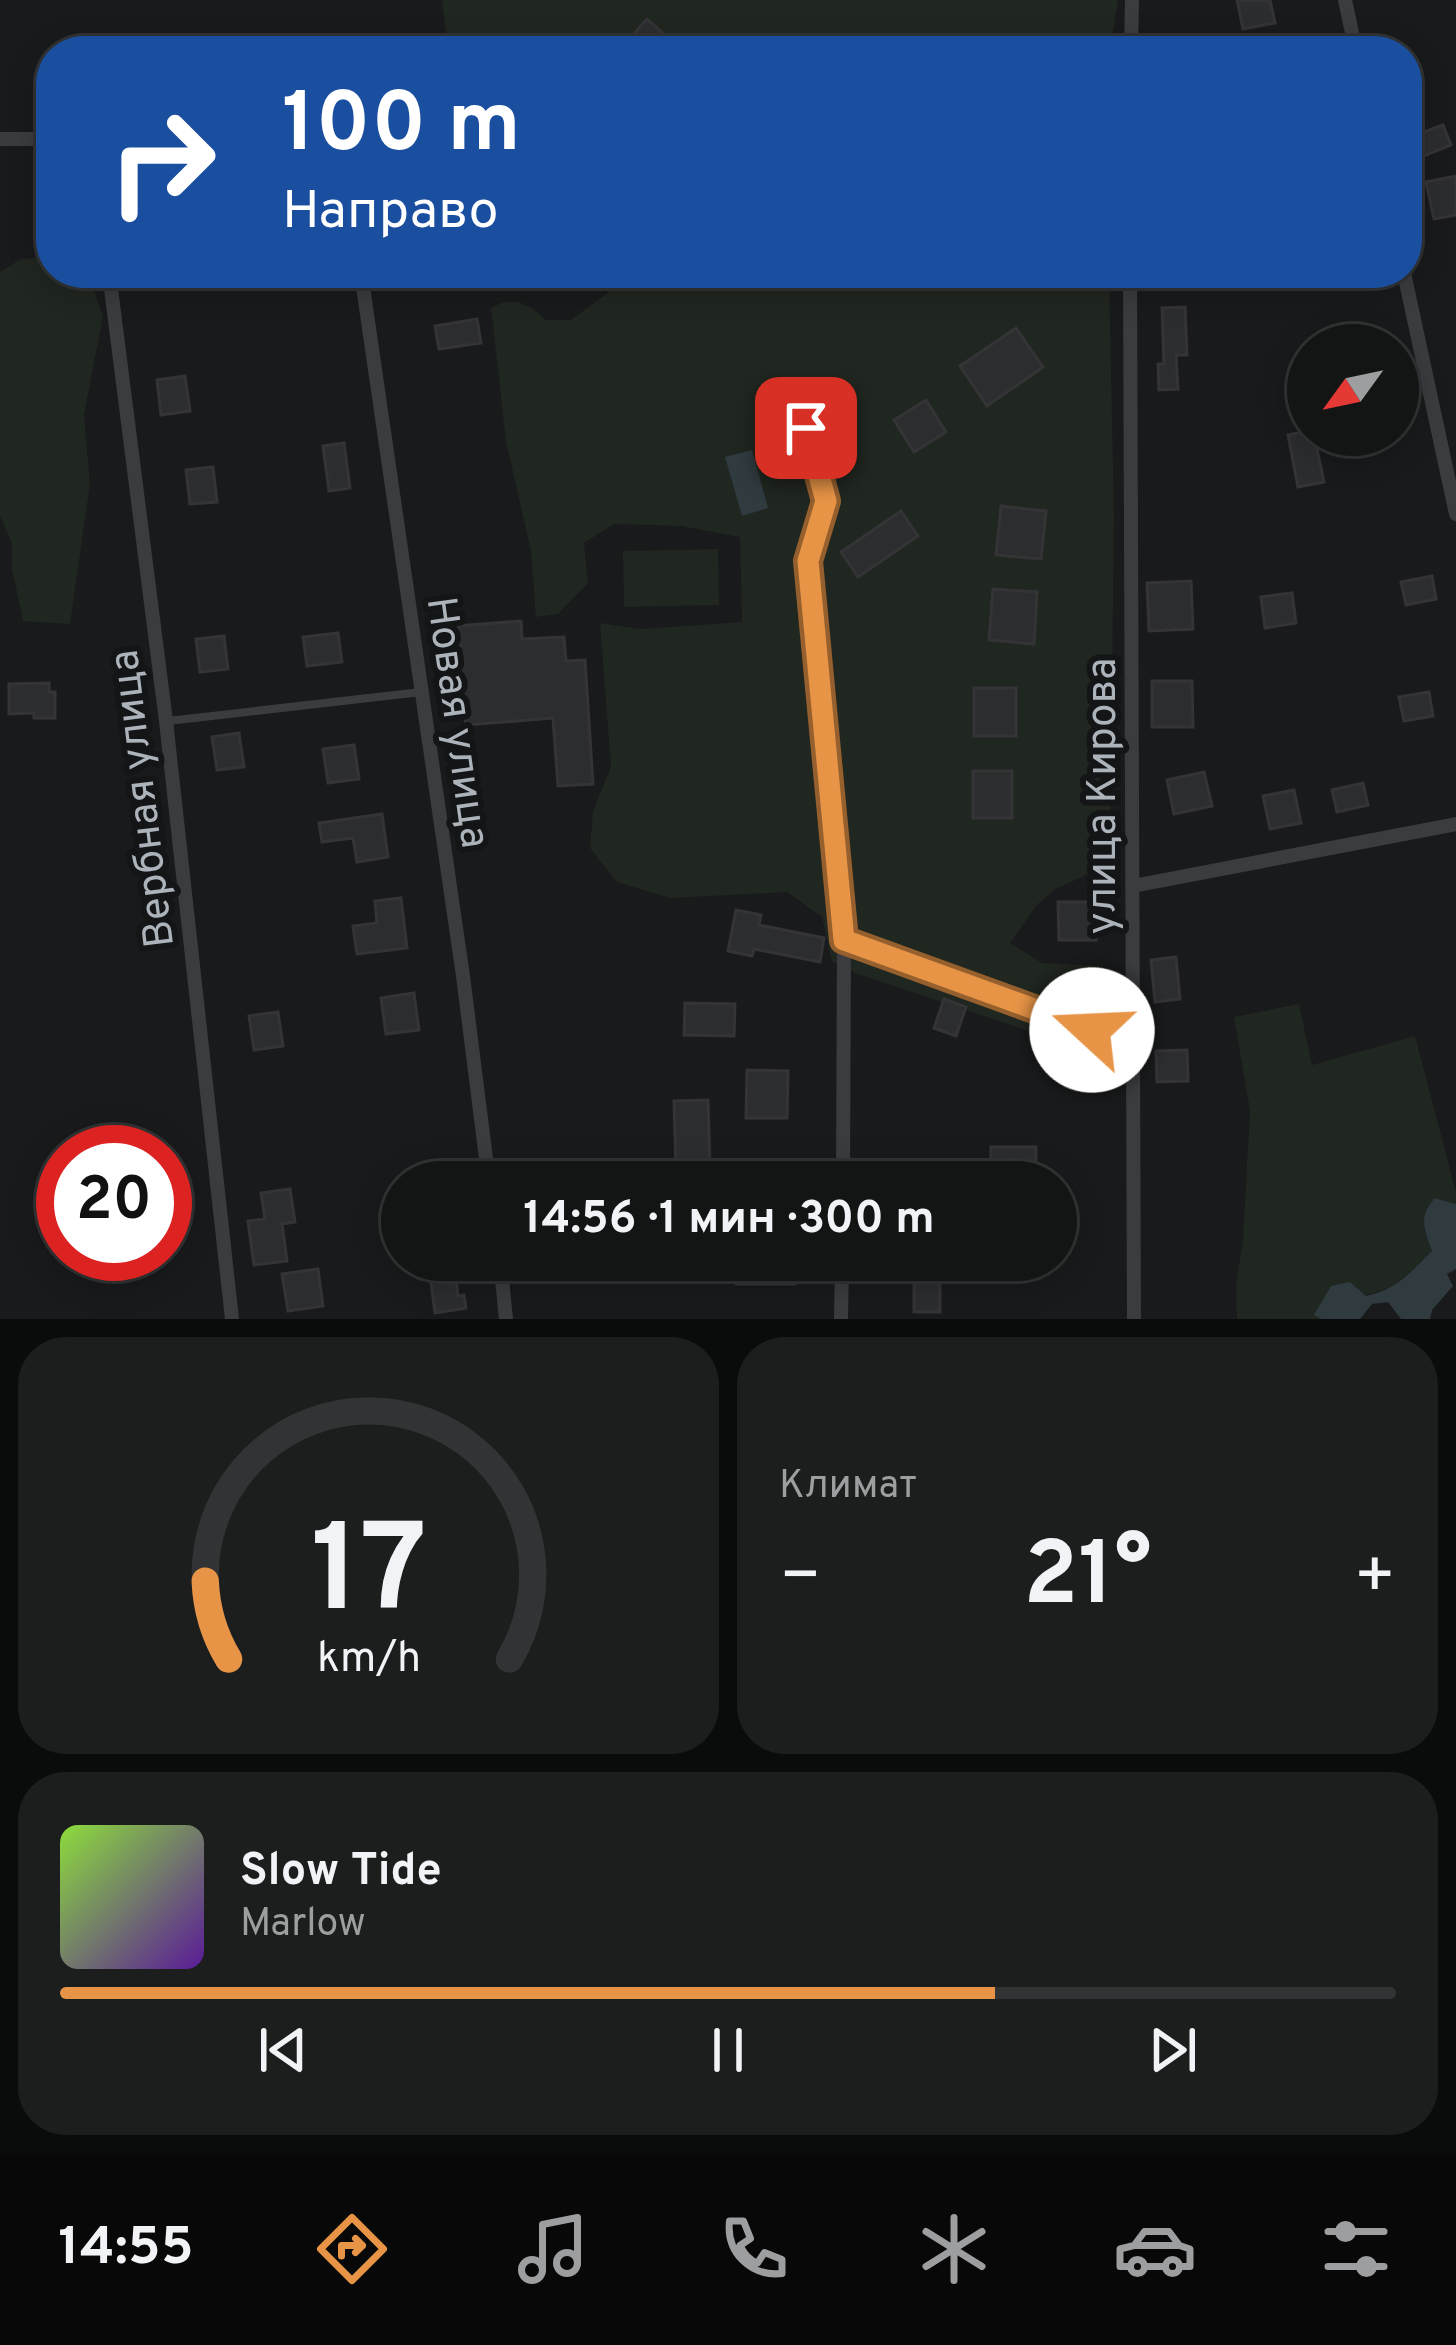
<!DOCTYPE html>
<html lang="ru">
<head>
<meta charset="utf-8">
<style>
	:root { --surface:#131414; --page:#1c1d1d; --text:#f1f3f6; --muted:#9d9ea0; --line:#323334; --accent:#e79446 }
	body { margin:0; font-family:Overpass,sans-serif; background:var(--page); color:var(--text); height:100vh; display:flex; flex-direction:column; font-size:45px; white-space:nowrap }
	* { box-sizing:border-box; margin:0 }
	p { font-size:39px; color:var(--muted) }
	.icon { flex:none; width:66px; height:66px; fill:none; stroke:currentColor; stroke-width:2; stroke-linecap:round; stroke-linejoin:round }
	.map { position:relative; height:1319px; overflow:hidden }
	.details { display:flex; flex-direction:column; gap:18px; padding:18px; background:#0a0b0b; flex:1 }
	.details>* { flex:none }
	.hud { position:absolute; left:36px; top:36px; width:1386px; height:252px; border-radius:48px; box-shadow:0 6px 30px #0003,0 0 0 3px var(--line); background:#1a4fa0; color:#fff; overflow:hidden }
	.needle { width:78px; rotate:237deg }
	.tools { position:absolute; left:1287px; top:324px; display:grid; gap:24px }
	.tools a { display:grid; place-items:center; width:132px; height:132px; border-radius:50%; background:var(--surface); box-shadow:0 6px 30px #0003,0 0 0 3px var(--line); font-size:60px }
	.speed { position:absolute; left:36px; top:1125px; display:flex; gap:24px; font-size:60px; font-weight:700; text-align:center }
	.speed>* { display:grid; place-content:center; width:156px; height:156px; border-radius:50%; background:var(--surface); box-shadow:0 6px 30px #0003,0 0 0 3px var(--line); line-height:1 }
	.speed .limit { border:18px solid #d22; background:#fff; color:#111 }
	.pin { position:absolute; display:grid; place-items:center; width:102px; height:102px; color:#fff; margin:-51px; border-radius:24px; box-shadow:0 6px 18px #0006 }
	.me { position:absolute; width:132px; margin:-66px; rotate:290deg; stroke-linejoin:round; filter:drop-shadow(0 0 9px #0008) }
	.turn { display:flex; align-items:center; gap:42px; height:252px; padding:0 48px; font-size:54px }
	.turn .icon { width:156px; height:156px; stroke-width:2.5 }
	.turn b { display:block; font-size:84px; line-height:102px }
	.big { font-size:90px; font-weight:700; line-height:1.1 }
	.details .tile { flex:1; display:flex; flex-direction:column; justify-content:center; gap:18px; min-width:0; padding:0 42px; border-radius:48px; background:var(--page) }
	.details .dial { align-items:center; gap:0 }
	.dial svg { height:312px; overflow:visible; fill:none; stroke:var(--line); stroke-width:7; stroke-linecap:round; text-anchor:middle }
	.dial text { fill:var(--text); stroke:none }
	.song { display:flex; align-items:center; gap:36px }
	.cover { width:144px; height:144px; border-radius:18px; background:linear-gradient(135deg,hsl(90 70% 55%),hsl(270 70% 35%)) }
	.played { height:12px; border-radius:6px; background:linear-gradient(90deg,var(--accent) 70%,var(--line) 70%) }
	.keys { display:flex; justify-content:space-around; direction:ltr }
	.heat { display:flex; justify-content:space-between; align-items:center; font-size:66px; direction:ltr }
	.details .tiles { flex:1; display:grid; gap:18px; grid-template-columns:1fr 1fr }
	.tile:last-child { grid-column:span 2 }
	.trip { position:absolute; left:381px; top:1161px; width:696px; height:120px; border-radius:60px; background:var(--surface); box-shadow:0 6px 30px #0003,0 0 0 3px var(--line); font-weight:700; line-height:120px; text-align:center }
	.tab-bar { display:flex; height:192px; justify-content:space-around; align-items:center; background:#080808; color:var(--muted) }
	.tab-bar .icon { width:84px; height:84px }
	.tab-bar .selected { color:var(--accent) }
	.tab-bar b { font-size:54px; color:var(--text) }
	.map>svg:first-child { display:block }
</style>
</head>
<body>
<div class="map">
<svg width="1456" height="1319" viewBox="0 0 1456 1319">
	<rect width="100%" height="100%" fill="#191a1b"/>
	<g fill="#202620">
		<path d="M 442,0 L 1118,0 L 1110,51 L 448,51 Z"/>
		<path d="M 46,257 L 51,259 L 51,273 L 88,274 L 103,316 L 84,415 L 90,484 L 70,624 L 23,621 L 12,569 L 12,543 L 0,516 L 0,272 L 21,259 Z"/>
		<path d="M 634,273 L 1109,273 L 1114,516 L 1110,856 L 1082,877 L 1055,889 L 1036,906 L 1010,943 L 1042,963 L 1100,966 L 1108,1016 L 1056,1040 L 858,974 L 832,961 L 822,917 L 787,892 L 670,898 L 617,882 L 590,848 L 593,811 L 611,767 L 600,623 L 640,629 L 742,622 L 740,537 L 681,526 L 614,524 L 584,543 L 588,583 L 558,614 L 536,617 L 531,551 L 506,442 L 491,308 C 512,295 530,304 546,320 L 571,320 Z"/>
		<path d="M 718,549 L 719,605 L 624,607 L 623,551 Z"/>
		<path d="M 1299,1004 L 1312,1065 L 1415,1036 L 1456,1192 L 1456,1204 L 1436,1198 L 1424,1230 L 1432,1251 C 1389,1295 1384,1293 1324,1302 L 1315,1314 L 1321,1319 L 1237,1319 L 1236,1285 L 1243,1238 L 1250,1111 L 1234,1017 Z"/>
	</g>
	<g fill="#303b3f">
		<path d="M 752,450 L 768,508 L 742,516 L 725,457 Z"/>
		<path d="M 1435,1198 L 1456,1204 L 1456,1269 L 1447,1274 L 1453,1286 L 1432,1310 L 1430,1319 L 1401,1319 L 1388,1302 L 1372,1304 L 1360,1319 L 1321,1319 L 1314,1315 L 1331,1286 L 1350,1282 L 1366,1296 C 1396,1290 1411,1272 1432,1251 C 1424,1229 1418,1217 1435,1198 Z"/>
	</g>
	<g fill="#2c2d2f" stroke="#343437" stroke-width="3">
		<path d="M 1237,0 L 1270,0 L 1275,23 L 1243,29 Z"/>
		<path d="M 647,19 L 683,51 L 649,51 L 632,36 Z"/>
		<path d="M 1443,125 L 1451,145 L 1421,157 L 1413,136 Z"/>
		<path d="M 1456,176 L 1456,215 L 1434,219 L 1426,182 Z"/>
		<path d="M 1185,307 L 1187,355 L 1176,355 L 1178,389 L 1159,390 L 1158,364 L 1164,364 L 1162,308 Z"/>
		<path d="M 477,319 L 481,343 L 439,349 L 435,326 Z"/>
		<path d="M 1016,328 L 1043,367 L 987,406 L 960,366 Z"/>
		<path d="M 185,376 L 190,411 L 161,415 L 157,380 Z"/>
		<path d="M 926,400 L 946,432 L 914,452 L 894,420 Z"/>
		<path d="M 1308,431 L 1308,435 L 1314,435 L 1324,482 L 1298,487 L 1288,435 Z"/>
		<path d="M 344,443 L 350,488 L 329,491 L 323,446 Z"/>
		<path d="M 213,467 L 217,502 L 190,504 L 186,470 Z"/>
		<path d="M 1001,506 L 1046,511 L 1041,559 L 996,555 Z"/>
		<path d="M 901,511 L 918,536 L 858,577 L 841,552 Z"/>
		<path d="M 1432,576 L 1436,599 L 1406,605 L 1401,582 Z"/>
		<path d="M 1191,581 L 1193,629 L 1149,631 L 1147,583 Z"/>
		<path d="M 993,589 L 1037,592 L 1034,644 L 989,640 Z"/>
		<path d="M 1292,593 L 1296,623 L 1265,628 L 1261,597 Z"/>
		<path d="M 521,621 L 522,639 L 564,637 L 566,661 L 585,660 L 593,784 L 558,786 L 553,718 L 466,725 L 458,626 Z"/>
		<path d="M 338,633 L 342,662 L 307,666 L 303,637 Z"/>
		<path d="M 224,636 L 228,669 L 200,672 L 196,639 Z"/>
		<path d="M 1152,681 L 1192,681 L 1193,727 L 1152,727 Z"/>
		<path d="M 49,683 L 49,692 L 55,692 L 55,718 L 34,718 L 34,713 L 9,714 L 9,684 Z"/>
		<rect x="974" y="688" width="42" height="48"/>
		<path d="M 1429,692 L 1433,716 L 1404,721 L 1399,697 Z"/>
		<path d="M 239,733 L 244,767 L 217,770 L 212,737 Z"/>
		<path d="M 354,745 L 359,779 L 328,783 L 323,749 Z"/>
		<rect x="973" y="771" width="39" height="47"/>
		<path d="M 1204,772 L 1212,806 L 1174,814 L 1167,780 Z"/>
		<path d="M 1363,783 L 1368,805 L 1337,812 L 1332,790 Z"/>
		<path d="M 1294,790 L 1301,823 L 1270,829 L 1263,796 Z"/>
		<path d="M 382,814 L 388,857 L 357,862 L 353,838 L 322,842 L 319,823 Z"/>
		<path d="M 401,898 L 407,948 L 357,954 L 353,926 L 377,923 L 375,901 Z"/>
		<path d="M 1058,902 L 1096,902 L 1096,940 L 1059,940 Z"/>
		<path d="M 736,910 L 761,915 L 759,925 L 824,938 L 820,962 L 754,949 L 752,956 L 728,951 Z"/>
		<path d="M 1176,957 L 1180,999 L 1155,1002 L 1151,960 Z"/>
		<path d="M 414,993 L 419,1030 L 386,1034 L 381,998 Z"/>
		<path d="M 944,999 L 966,1007 L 956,1036 L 934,1028 Z"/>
		<path d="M 685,1003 L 735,1004 L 734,1036 L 684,1035 Z"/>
		<path d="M 278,1012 L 283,1046 L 254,1050 L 249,1016 Z"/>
		<path d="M 1187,1050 L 1188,1081 L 1157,1082 L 1156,1051 Z"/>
		<path d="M 747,1070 L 788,1071 L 787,1118 L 746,1118 Z"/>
		<path d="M 708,1100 L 710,1170 L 676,1170 L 674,1101 Z"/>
		<rect x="991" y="1147" width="45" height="17"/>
		<path d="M 290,1189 L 295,1222 L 282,1224 L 287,1261 L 254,1265 L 248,1221 L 265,1219 L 261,1193 Z"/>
		<path d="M 737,1260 L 795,1260 L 795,1284 L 736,1284 Z"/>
		<path d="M 318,1269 L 323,1306 L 288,1311 L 282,1274 Z"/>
		<path d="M 456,1279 L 458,1296 L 464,1295 L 466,1308 L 435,1313 L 431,1282 Z"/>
		<rect x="914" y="1279" width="26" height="33"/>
	</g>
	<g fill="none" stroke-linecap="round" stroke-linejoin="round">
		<g stroke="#3b3c40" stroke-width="8">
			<path d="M 806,428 L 826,501 L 808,561 L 844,940 L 1132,1045"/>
			<path d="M 168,721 L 421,692"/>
		</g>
		<g stroke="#3b3c40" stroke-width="14">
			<path d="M 1345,0 L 1356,51"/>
			<path d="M 1131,51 L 1132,0"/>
			<path d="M 0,139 L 51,139"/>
			<path d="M 109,273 L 166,721 L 232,1319"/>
			<path d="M 361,273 L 463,976 L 489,1182"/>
			<path d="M 1130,273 L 1134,1319"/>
			<path d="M 1404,273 L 1456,514"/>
			<path d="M 1133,886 L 1456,824"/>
			<path d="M 843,1182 L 844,940"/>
			<path d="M 500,1260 L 506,1319"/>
			<path d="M 841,1319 L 842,1260"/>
		</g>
	</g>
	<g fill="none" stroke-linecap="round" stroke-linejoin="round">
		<g stroke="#96602e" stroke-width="30">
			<path id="route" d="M 806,428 L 826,501 L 808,561 L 844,940 L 1092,1030"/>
		</g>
		<use href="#route" stroke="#e79446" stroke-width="21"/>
	</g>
	<g text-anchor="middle" stroke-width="12" stroke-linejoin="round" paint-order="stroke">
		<g font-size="42" fill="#adb3ba" stroke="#141516">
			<text transform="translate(460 722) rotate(82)" y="15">Новая улица</text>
			<text transform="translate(1100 796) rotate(-90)" y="15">улица Кирова</text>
			<text transform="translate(140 799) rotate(-97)" y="15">Вербная улица</text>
		</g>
	</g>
</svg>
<div class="tools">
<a><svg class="needle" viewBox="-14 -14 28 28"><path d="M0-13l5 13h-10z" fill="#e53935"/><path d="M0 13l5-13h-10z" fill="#9d9ea0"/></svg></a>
</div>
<div class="speed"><div class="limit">20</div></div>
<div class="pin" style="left:806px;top:428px;background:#d93025"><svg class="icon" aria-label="arrive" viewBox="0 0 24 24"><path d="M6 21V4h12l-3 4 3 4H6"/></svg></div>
<svg class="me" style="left:1092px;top:1030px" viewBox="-20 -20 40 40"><circle r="19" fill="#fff"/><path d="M0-13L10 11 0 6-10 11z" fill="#e79446"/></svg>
<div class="trip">14:56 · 1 мин · 300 m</div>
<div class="hud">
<div class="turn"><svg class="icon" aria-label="right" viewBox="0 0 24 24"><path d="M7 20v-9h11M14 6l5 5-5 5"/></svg><div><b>100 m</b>Направо</div></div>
</div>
</div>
<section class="details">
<div class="tiles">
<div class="tile dial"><svg viewBox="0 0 100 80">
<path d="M14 69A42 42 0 1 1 86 69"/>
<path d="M14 69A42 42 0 0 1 8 49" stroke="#e79446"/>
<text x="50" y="56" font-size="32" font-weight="700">17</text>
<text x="50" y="72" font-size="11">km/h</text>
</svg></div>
<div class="tile"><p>Климат</p>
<div class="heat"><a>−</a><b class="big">21°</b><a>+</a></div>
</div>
<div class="tile">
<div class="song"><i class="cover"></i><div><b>Slow Tide</b><p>Marlow</p></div></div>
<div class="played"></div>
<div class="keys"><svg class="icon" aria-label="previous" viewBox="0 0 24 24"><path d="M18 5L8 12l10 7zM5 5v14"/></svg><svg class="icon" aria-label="pause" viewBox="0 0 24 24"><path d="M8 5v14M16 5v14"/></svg><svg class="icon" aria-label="next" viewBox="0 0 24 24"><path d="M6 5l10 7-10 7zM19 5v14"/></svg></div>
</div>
</div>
</section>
<nav class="tab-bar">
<b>14:55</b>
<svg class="icon selected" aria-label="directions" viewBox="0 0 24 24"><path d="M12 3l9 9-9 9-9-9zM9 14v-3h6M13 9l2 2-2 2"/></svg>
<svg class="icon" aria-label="music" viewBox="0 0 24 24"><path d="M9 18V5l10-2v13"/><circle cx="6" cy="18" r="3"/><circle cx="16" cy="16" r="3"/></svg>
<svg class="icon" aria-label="phone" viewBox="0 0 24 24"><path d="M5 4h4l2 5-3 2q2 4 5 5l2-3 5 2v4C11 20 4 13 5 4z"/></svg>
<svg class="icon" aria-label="climate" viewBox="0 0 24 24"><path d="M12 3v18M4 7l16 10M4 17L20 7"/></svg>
<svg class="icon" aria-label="car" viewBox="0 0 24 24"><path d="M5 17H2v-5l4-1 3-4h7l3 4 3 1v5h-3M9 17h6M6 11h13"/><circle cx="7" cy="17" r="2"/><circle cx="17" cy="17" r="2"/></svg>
<svg class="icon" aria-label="filters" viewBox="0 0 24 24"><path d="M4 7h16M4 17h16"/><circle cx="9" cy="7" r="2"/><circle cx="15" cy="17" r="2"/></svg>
</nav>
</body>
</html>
